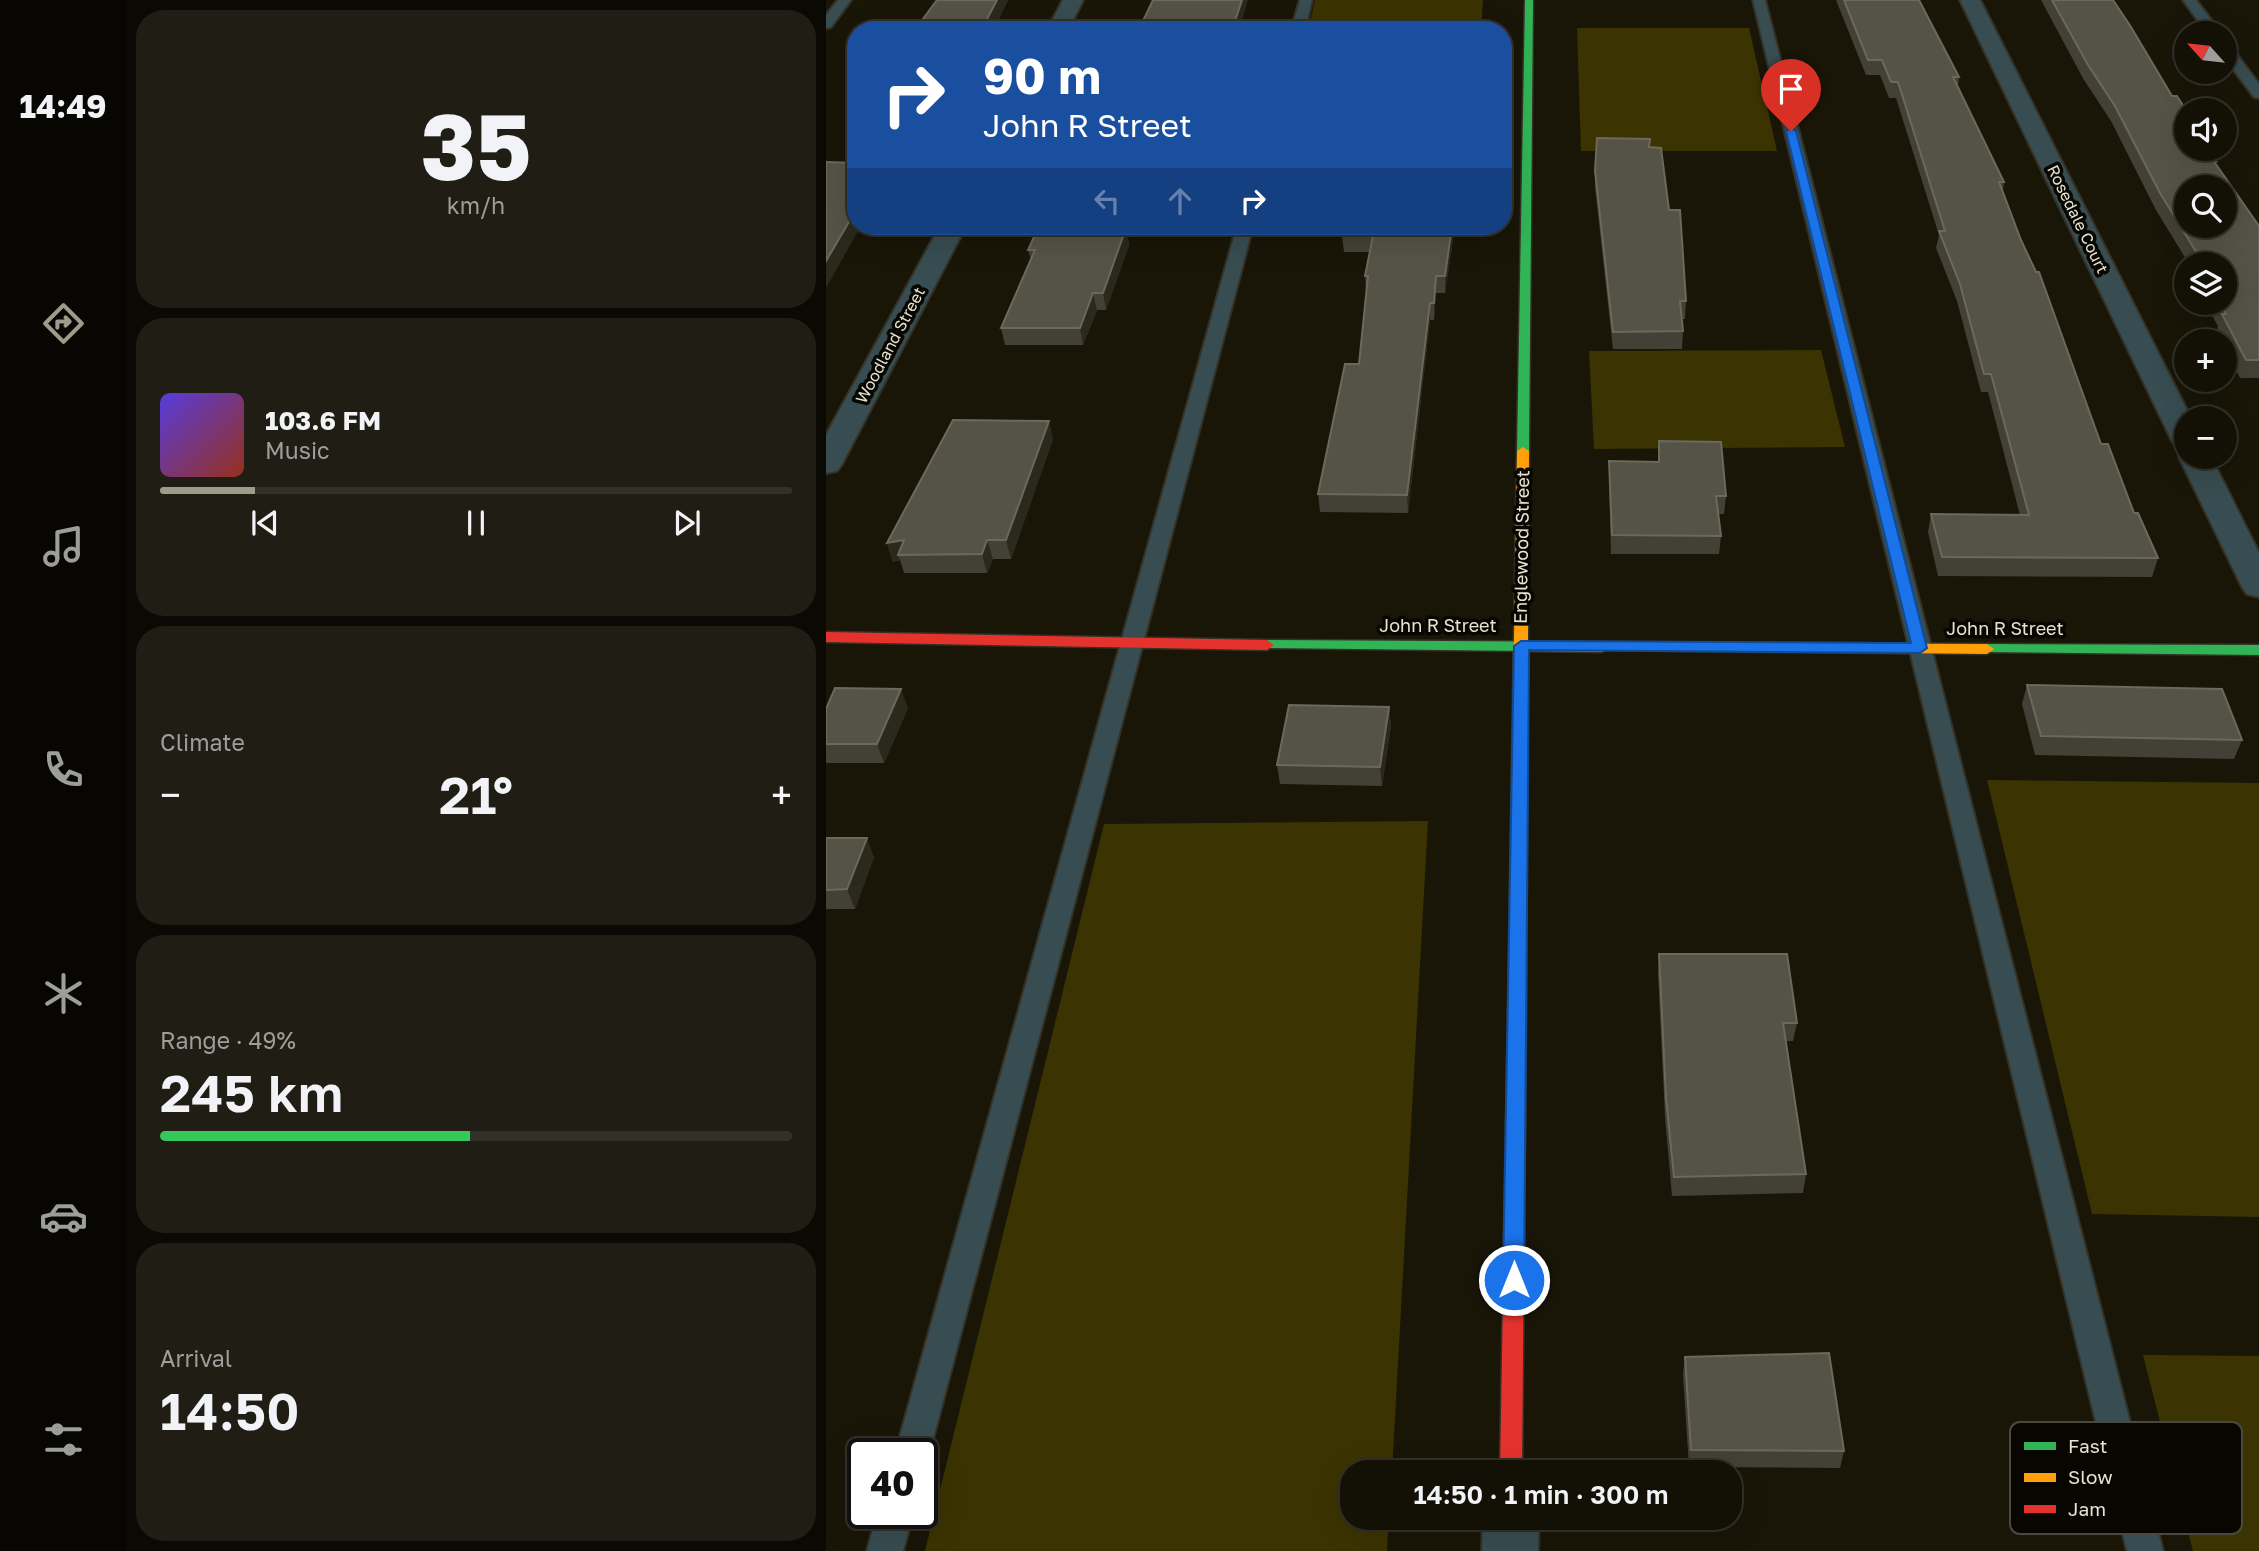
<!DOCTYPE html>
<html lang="en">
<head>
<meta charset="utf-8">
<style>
	:root { --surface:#131006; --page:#201e14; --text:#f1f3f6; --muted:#9d9d9b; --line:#323028; --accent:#9e9b8b }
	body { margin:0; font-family:"Golos Text",sans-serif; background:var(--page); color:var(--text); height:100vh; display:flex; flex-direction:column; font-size:26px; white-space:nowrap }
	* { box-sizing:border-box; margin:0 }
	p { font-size:23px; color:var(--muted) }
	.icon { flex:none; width:38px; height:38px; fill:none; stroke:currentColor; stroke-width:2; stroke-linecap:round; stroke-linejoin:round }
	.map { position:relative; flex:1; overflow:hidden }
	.drawer { display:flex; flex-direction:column; gap:10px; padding:10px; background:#0a0903; width:700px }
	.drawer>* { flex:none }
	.guide { position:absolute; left:21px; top:21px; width:665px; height:214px; border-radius:28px; box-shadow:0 7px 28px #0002,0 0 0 2px var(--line); background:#1a4fa0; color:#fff; overflow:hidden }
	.needle { width:46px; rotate:297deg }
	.buttons { position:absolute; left:1348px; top:21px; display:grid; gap:14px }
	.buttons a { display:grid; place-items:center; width:63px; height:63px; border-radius:50%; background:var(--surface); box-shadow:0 7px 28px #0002,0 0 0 2px var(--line); font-size:35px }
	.speed { position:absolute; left:21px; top:1438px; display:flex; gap:14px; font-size:35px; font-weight:700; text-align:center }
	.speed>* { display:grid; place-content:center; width:91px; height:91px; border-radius:50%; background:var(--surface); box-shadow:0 7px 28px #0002,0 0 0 2px var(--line); line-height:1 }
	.speed .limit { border:4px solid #111; border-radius:10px; background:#fff; color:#111 }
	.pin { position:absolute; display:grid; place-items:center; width:60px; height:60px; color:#fff; margin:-72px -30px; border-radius:50% 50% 50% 0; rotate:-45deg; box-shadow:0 0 7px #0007 }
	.pin .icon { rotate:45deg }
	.me { position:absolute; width:77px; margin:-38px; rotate:0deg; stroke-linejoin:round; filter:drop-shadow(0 0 5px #0008) }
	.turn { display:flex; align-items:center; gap:24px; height:147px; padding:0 21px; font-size:32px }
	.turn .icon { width:91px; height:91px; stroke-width:2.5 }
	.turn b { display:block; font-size:49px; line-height:60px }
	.lanes { display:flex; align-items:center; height:66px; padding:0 21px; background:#0003; justify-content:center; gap:35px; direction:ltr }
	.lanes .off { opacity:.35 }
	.big { font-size:52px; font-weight:600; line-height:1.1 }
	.drawer .tile { flex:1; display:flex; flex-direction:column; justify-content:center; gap:10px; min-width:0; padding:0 24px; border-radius:28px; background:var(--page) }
	.drawer .dial { align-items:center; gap:0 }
	.dial b { font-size:91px; line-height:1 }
	.song { display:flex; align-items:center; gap:21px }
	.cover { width:84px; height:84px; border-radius:10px; background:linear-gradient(135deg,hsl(250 70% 55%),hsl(10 70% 35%)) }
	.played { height:7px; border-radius:4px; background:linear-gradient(90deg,var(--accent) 15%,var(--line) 15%) }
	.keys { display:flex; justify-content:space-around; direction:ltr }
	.heat { display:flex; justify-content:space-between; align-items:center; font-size:38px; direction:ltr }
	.charge { height:10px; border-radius:5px; background:linear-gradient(90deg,#34c759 49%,var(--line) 0) }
	.trip { position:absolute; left:514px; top:1460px; width:402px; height:70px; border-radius:28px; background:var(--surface); box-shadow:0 7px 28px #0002,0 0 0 2px var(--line); font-weight:600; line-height:70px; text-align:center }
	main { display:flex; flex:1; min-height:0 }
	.menu { display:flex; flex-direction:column; width:126px; justify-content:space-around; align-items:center; background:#080602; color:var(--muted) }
	.menu .icon { width:49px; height:49px }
	.menu .selected { color:var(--accent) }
	.menu b { font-size:32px; color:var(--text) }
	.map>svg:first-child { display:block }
</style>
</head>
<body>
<main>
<nav class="menu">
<b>14:49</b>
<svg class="icon selected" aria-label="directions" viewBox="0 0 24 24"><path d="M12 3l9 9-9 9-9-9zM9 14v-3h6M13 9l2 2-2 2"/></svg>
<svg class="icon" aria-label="music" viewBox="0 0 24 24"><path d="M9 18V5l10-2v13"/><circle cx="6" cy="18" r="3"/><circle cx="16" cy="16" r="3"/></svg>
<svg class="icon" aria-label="phone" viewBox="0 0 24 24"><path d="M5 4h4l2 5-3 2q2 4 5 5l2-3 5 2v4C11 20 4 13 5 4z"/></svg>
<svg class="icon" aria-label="climate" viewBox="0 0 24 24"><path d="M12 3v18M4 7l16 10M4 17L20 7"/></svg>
<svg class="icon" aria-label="car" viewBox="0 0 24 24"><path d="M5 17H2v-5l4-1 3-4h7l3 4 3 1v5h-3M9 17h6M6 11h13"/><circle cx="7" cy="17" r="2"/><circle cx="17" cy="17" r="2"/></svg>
<svg class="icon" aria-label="filters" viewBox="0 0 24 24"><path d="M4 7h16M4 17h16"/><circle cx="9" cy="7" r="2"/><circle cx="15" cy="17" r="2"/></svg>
</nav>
<section class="drawer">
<div class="tile dial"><b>35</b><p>km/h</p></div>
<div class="tile">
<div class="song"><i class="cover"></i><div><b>103.6 FM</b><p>Music</p></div></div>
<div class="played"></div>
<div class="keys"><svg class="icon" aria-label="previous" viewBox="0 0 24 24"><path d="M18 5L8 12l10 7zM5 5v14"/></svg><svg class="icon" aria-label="pause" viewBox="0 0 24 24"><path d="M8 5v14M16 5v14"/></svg><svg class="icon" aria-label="next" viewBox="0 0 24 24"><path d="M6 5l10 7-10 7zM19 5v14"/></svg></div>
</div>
<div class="tile"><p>Climate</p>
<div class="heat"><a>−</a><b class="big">21°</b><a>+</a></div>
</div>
<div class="tile"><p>Range · 49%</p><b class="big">245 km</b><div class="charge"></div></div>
<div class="tile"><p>Arrival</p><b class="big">14:50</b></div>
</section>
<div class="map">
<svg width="1433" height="1551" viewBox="0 0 1433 1551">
	<rect width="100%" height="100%" fill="#191608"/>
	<g fill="#3c3303">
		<path d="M 489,0 L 657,0 L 655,30 L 482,30 Z"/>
		<path d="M 751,28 L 923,28 L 951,151 L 755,151 Z"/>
		<path d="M 995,350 L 1019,447 L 768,449 L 763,351 Z"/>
		<path d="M 1161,780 L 1433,783 L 1433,1217 L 1266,1214 Z"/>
		<path d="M 602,821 L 566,1472 L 527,1472 L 527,1517 L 563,1517 L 561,1551 L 99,1551 L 278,824 Z"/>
		<path d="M 1317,1355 L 1433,1356 L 1433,1551 L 1367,1551 Z"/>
	</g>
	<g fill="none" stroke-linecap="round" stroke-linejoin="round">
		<g stroke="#343226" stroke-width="4">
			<g id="lane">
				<path d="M 12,0 L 25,0 L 5,27 L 0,28 L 0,15 Z"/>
				<path d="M 474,0 L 486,0 L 479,30 L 465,30 Z"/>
				<path d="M 927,0 L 939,0 L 1337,1551 L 1301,1551 Z"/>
				<path d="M 1357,0 L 1370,0 L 1395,33 L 1381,33 Z"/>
				<path d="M 1398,43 L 1403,44 L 1433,84 L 1433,98 L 1428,97 L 1398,57 Z"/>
				<path d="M 411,226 L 427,226 L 103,1454 L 96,1467 L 96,1454 L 69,1454 Z"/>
				<path d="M 51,1514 L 87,1514 L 77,1551 L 41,1551 Z"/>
			</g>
		</g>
		<g stroke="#343226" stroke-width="4">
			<g id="street">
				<path d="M 237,0 L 257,0 L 242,30 L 221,30 Z"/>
				<path d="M 1134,0 L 1154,0 L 1365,418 L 1360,418 L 1360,448 L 1349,445 L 1345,439 Z"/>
				<path d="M 114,226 L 140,226 L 16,464 L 11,471 L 0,473 L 0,435 Z"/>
				<path d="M 1358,450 L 1360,457 L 1385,457 L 1433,553 L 1433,597 L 1421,594 L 1416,587 L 1353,457 Z"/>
				<path d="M 657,1517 L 713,1517 L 712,1551 L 656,1551 Z"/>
			</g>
		</g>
		<g stroke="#343226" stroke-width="3">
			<g id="fast">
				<path d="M 699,0 L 707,0 L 703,451 L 697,455 L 691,451 Z"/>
				<path d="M 441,640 L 776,642 L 783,647 L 776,652 L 436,648 L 434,645 L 436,642 Z"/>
				<path d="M 1161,644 L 1433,645 L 1433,655 L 1156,652 L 1154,649 Z"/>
			</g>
		</g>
		<g stroke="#343226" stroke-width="3">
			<g id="slow">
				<path d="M 697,447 L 703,451 L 700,1013 L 697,1018 L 691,1020 L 685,1018 L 682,1013 L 691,451 Z"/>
				<path d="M 776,642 L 1161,644 L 1168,649 L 1161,654 L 771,650 L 769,647 Z"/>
			</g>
		</g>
		<g stroke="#343226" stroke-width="3">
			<g id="jam">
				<path d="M 0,632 L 441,640 L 448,645 L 441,650 L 0,642 Z"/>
				<path d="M 691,1006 L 697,1008 L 700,1013 L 696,1472 L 674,1472 L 682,1013 L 685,1008 Z"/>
			</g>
		</g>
		<use href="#lane" fill="#384d51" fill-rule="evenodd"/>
		<use href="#street" fill="#384d51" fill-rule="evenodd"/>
		<use href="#fast" fill="#30b455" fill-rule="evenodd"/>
		<use href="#slow" fill="#ff9f0a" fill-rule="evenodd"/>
		<use href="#jam" fill="#e5322d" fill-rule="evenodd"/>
	</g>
	<g fill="#434035">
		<path d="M 111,0 L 182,0 L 167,30 L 92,30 L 91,27 Z"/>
		<path d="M 1010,0 L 1093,0 L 1133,77 L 1132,87 L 1178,182 L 1177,190 L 1195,240 L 1275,444 L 1308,513 L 1332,558 L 1326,577 L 1112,576 L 1102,532 L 1105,514 L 1194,515 L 1162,392 L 1155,392 L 1131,301 L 1110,248 L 1113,235 L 1070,98 L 1063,98 L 1054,75 L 1040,75 Z"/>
		<path d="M 1215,0 L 1287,0 L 1346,96 L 1390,161 L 1389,163 L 1433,226 L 1433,378 L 1414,378 L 1398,346 L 1398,341 L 1396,341 L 1391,331 L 1392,326 L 1379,303 L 1398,303 L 1398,264 L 1363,264 L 1330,210 L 1285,121 L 1258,80 Z"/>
		<path d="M 823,147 L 843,210 L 860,301 L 859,319 L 856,319 L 857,331 L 856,349 L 787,349 L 769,187 L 769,171 Z"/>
		<path d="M 518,226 L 629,226 L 619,293 L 610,293 L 608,320 L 604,320 L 582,513 L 494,512 L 492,494 L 533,364 L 540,292 L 539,276 L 543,252 L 518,252 L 516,236 Z"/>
		<path d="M 302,239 L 303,245 L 280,310 L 271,310 L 257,345 L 179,345 L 175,328 L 205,260 L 202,250 Z"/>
		<path d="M 227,439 L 185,559 L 167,559 L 161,573 L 78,573 L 74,560 L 67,562 L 61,543 Z"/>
		<path d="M 833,441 L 900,496 L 898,514 L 892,514 L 895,536 L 893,554 L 785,554 L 783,480 L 783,461 L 832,462 Z"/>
		<path d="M 1201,685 L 1416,740 L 1408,759 L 1209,755 L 1196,704 Z"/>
		<path d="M 563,707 L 565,726 L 556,786 L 454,784 L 451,765 Z"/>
		<path d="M 82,708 L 58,763 L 0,763 L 0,709 Z"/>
		<path d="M 0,838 L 48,857 L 29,909 L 0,909 Z"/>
		<path d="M 833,954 L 971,1023 L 967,1041 L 960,1041 L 980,1174 L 977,1193 L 846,1196 L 839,1117 L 832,973 Z"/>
		<path d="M 859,1357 L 1018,1451 L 1014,1468 L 863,1467 L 857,1374 Z"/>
	</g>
	<g fill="#2b281c">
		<path d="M 171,0 L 182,0 L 167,30 L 160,30 L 159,23 Z"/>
		<path d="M 416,0 L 422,0 L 413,30 L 406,30 Z"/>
		<path d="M 152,23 L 154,30 L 149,30 L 149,27 Z"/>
		<path d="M 30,210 L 30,226 L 35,226 L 0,288 L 0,261 Z"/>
		<path d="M 297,226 L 306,226 L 302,239 L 303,245 L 280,310 L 277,293 Z"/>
		<path d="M 626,226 L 629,226 L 619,293 L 619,276 Z"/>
		<path d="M 610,276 L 610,293 L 608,320 L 608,303 Z"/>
		<path d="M 267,293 L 271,310 L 257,345 L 254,328 Z"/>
		<path d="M 604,303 L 604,320 L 582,513 L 581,495 Z"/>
		<path d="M 223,421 L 227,439 L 185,559 L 180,540 Z"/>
		<path d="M 78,540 L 72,555 L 74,560 L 67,562 L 61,543 Z"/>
		<path d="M 161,540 L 167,559 L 161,573 L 156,554 Z"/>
		<path d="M 75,689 L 82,708 L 58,763 L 51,744 Z"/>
		<path d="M 563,707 L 565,726 L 556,786 L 554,767 Z"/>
		<path d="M 41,838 L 48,857 L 29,909 L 21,889 Z"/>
	</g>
	<g fill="#555246" stroke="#6c685c" stroke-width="2" fill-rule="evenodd">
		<path d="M 111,0 L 171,0 L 159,23 L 152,23 L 149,27 L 91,27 Z"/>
		<path d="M 327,0 L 416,0 L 406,30 L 307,30 L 309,25 L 315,25 Z"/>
		<path d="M 1018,0 L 1093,0 L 1133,77 L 1127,77 L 1178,182 L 1173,182 L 1195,240 L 1210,272 L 1213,272 L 1275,444 L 1282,444 L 1308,513 L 1312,513 L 1332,558 L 1116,557 L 1105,514 L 1203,515 L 1165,374 L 1158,374 L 1134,284 L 1113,231 L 1119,231 L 1072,82 L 1065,82 L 1056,60 L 1042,60 Z"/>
		<path d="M 1226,0 L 1287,0 L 1305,27 L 1346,96 L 1351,96 L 1360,110 L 1360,149 L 1383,149 L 1390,161 L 1387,160 L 1433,226 L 1433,360 L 1420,360 L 1396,314 L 1400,314 L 1394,303 L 1398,303 L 1398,264 L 1372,264 L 1371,263 L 1377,263 L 1334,193 L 1289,106 L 1262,65 ZM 1360,187 L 1398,187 L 1398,226 L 1360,226 Z"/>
		<path d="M 771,138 L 824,139 L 823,147 L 835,148 L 843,210 L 854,210 L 860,301 L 854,301 L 857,331 L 787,332 L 769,171 Z"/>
		<path d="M 0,162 L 30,163 L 30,210 L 0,261 Z"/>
		<path d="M 213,226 L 297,226 L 296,228 L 300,228 L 277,293 L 267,293 L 254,328 L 175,328 L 209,250 L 202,250 Z"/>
		<path d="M 518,226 L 626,226 L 619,276 L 610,276 L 608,303 L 604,303 L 581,495 L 492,494 L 519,364 L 533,364 L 542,276 L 539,276 L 547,236 L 516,236 Z"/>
		<path d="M 127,420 L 223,421 L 180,540 L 161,540 L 156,554 L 72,555 L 78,540 L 61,543 Z"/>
		<path d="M 833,441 L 895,442 L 900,496 L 890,496 L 895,536 L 786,535 L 783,461 L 833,462 Z"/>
		<path d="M 1201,685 L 1396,689 L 1416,740 L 1215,736 Z"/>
		<path d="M 9,688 L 75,689 L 51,744 L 0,744 L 0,709 Z"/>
		<path d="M 463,705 L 563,707 L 554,767 L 451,765 Z"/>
		<path d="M 0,838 L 41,838 L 21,889 L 0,890 Z"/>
		<path d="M 833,954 L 961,954 L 971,1023 L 957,1023 L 980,1174 L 848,1177 L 840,1098 Z"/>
		<path d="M 1003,1353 L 1018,1451 L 865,1450 L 859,1357 Z"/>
	</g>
	<path fill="#1a73e8" stroke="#114b97" stroke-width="2" d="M 965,128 L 970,131 L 1101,648 L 1094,653 L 703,650 L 698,1280 L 695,1287 L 688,1290 L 680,1287 L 677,1280 L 688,646 L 695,641 L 1085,643 L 960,131 Z"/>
	<g text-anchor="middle" stroke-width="7" stroke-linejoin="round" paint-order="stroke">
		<g font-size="16" fill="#e6e3d2" stroke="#080600">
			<text transform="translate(1252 219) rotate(64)" y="6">Rosedale Court</text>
			<text transform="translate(64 345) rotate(-62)" y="6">Woodland Street</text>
		</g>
		<g font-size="18" fill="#e6e3d2" stroke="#080600">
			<text transform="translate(696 547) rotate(-89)" y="6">Englewood Street</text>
			<text x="612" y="632">John R Street</text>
			<text x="1179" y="635">John R Street</text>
		</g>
	</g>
	<rect x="1184" y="1422" width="232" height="112" rx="10" fill="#080600" stroke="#4b483f" stroke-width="2"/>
	<rect x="1198" y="1442" width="32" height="8" fill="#30b455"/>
	<rect x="1198" y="1473" width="32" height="9" fill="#ff9f0a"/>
	<rect x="1198" y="1505" width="32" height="8" fill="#e5322d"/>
	<g font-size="19" fill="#e6e3d2">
		<text x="1242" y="1453">Fast</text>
		<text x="1242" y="1484">Slow</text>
		<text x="1242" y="1516">Jam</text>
	</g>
</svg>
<div class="buttons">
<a><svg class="needle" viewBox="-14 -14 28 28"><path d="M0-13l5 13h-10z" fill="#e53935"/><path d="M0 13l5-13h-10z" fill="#9d9d9b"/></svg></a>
<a><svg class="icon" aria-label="sound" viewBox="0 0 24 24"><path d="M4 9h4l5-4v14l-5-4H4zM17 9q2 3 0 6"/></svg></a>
<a><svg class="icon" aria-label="search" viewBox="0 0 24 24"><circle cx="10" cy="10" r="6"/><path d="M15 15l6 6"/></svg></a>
<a><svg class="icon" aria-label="layers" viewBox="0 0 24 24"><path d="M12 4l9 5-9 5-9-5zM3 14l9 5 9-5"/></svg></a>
<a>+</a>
<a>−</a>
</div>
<div class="speed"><div class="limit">40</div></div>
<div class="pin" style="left:965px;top:131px;background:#d93025"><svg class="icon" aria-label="arrive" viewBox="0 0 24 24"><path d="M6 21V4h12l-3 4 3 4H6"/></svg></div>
<svg class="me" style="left:688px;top:1280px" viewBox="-20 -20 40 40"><circle r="17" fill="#1a73e8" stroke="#fff" stroke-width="3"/><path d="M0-11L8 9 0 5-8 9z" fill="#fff"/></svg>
<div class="trip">14:50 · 1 min · 300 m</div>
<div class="guide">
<div class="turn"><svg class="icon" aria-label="right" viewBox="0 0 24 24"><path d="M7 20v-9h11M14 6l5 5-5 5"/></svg><div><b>90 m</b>John R Street</div></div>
<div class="lanes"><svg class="icon off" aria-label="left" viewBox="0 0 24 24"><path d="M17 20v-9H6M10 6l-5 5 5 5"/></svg><svg class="icon off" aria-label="ahead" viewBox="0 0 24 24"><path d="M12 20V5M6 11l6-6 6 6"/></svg><svg class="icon" aria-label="right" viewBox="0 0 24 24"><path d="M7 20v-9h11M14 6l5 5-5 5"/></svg></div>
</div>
</div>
</main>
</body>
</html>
